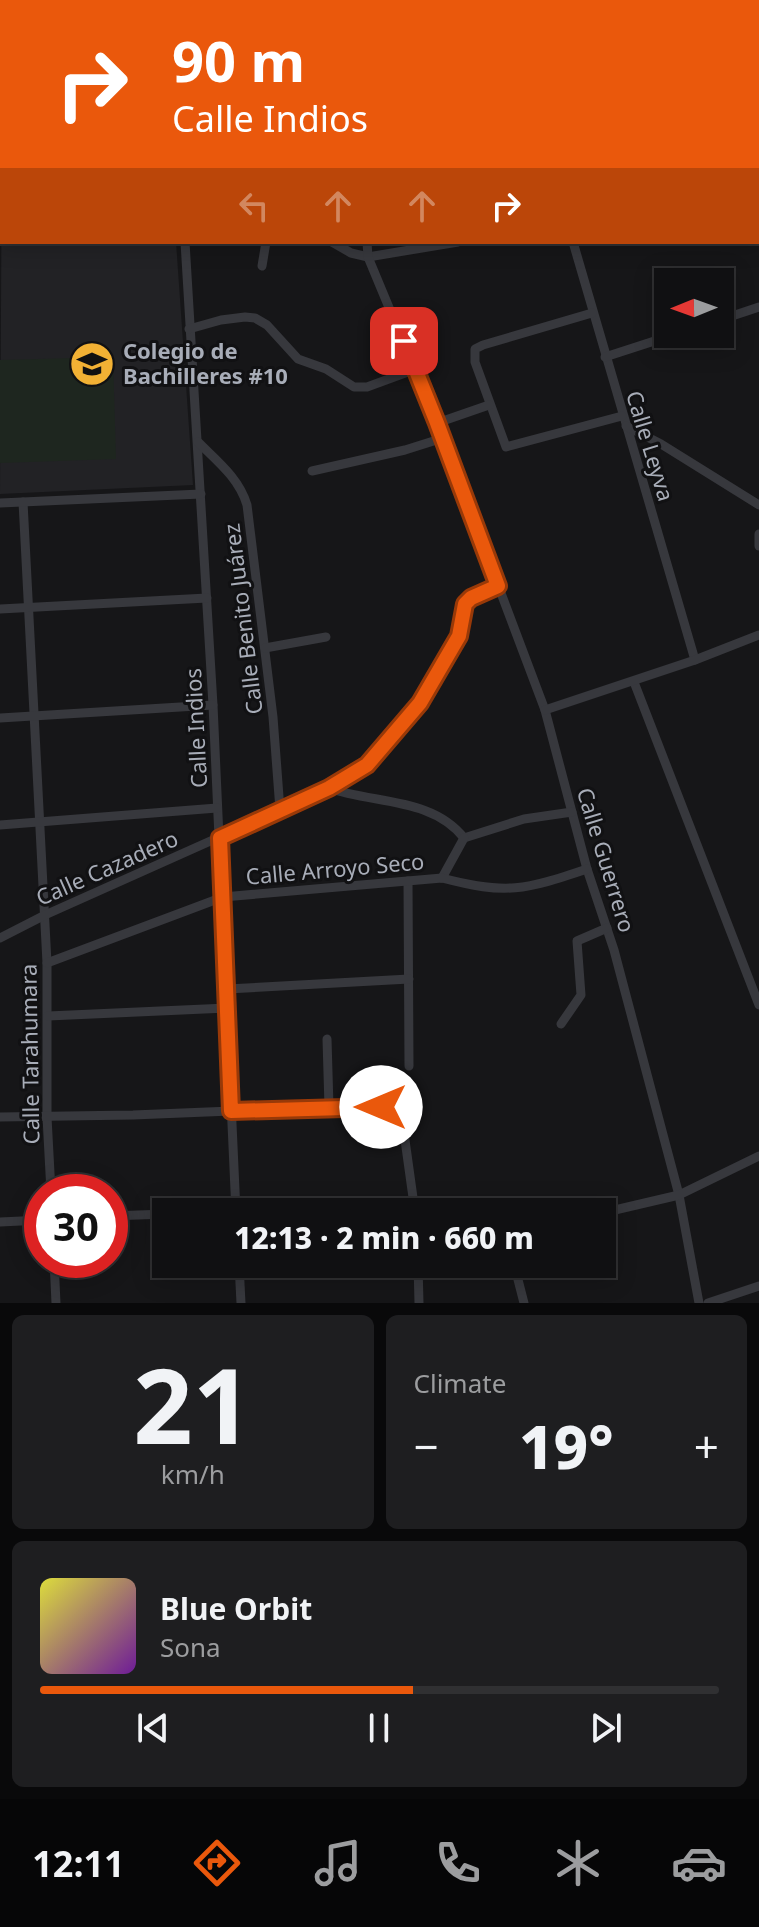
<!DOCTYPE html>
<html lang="en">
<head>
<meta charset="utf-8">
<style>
	:root { --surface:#101012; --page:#1e1e20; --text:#f1f3f6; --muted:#9c9d9f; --line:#303032; --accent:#ea580c }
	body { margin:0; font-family:"Noto Sans",sans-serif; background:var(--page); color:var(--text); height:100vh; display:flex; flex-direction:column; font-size:30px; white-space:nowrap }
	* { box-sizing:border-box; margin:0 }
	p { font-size:26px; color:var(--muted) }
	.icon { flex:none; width:44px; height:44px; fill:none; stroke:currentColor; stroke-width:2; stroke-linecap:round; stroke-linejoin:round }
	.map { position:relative; height:1303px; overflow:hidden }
	.panel { display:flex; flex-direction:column; gap:12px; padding:12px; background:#09090a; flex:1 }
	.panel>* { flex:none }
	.guide { position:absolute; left:0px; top:0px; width:760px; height:244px; box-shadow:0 4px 20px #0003,0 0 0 2px var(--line); background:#ea580c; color:#fff; overflow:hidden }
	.needle { width:52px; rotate:269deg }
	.fabs { position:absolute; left:654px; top:268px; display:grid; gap:16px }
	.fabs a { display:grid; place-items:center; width:80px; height:80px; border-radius:0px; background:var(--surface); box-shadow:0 4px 20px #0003,0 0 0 2px var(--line); font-size:40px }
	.speed { position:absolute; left:24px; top:1174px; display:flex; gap:16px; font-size:40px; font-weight:700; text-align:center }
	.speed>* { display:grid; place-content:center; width:104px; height:104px; border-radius:50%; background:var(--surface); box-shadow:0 4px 20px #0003,0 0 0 2px var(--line); line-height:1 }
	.speed .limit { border:12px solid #d22; background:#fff; color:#111 }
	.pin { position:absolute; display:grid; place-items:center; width:68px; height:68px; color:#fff; margin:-34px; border-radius:16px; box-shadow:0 4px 12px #0006 }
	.me { position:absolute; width:88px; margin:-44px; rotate:270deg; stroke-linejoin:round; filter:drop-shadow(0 0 6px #0008) }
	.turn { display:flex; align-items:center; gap:28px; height:168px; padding:0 40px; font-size:36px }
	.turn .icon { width:104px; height:104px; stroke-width:2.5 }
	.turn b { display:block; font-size:56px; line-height:68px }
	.lanes { display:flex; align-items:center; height:76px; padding:0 40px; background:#0003; justify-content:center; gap:40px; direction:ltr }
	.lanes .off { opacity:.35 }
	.big { font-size:60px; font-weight:800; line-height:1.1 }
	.panel .card { flex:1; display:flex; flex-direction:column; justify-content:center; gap:12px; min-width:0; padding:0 28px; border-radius:12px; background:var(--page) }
	.panel .dial { align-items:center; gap:0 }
	.dial b { font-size:104px; line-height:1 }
	.song { display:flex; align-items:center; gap:24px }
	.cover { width:96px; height:96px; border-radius:12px; background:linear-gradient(135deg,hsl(60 70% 55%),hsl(280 70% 35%)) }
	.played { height:8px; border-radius:4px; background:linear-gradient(90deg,var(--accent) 55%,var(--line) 55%) }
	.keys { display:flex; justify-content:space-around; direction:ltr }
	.heat { display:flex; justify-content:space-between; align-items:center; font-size:44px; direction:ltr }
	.panel .tiles { flex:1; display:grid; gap:12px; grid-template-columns:1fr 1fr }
	.card:last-child { grid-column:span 2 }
	.trip { position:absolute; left:152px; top:1198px; width:464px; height:80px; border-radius:0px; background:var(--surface); box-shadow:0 4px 20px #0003,0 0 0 2px var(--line); font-weight:800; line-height:80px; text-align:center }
	.menu { display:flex; height:128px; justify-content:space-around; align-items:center; background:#060607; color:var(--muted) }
	.menu .icon { width:56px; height:56px }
	.menu .active { color:var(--accent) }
	.menu b { font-size:36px; color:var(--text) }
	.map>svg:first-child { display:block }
</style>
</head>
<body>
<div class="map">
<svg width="759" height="1303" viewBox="0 0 759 1303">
	<rect width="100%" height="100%" fill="#161618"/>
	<path fill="#222225" d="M 2,121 L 2,242 L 176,242 L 193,485 L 0,494 Z"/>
	<path fill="#1e261f" d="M 113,357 L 116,459 L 0,463 L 0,360 Z"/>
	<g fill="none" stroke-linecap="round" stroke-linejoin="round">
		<g stroke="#37383d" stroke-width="9">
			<path d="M 34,0 L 34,2"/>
			<path d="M 102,0 L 102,2"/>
			<path d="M 277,2 L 277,0"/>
			<path d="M 370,2 L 370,0"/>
			<path d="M 567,2 L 567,0"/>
			<path d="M 0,17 L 2,17"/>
			<path d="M 0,116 L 2,116"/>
			<path d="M 758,206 L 759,207"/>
			<path d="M 185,242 L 213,705 L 236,1212"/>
			<path d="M 332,242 L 351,253 L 368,257 L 458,242"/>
			<path d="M 367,242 L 368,257 L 437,423 L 545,710 L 587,869 L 614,950 L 679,1195 L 699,1303"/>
			<path d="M 573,242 L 695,660"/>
			<path d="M 262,266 L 266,242"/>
			<path d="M 592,313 L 483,345 L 475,349 L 475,362 L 506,447 L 622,416"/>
			<path d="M 720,320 L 759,307"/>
			<path d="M 189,329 L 221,320 L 245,317 L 255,318 L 267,325 L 298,359 L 326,369 L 354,387 L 367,387 L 416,369"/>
			<path d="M 605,357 L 676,334"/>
			<path d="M 437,423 L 489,405"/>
			<path d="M 626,426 L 661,444 L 759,505"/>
			<path d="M 198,442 C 217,461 239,478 247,505 L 273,717 L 280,810"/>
			<path d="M 312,471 L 405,450 L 443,438"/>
			<path d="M 23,502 L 47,963 L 47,1117 L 51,1192"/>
			<path d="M 0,503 L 201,494"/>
			<path d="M 759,534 L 759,546"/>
			<path d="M 0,609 L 207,598"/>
			<path d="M 265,648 L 326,637"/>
			<path d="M 634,682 L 759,1005"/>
			<path d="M 545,710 L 695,660 L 759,635"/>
			<path d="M 0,718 L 213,705"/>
			<path d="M 329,788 C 373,804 432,797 464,838 L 524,819 L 572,812"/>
			<path d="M 0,825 L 217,808"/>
			<path d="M 442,878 L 464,838"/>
			<path d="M 408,881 L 409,1066"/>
			<path d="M 0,938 L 45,915 L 329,788 L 359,771 L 378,754 L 420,703 L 456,641 L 465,604 L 471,598 L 498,586"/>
			<path d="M 47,963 L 223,897 L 442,878 C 506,895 525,890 587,869"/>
			<path d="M 227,989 L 409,979"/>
			<path d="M 48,1016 L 227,1008"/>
			<path d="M 561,1024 L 581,995 L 577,941 L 607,928"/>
			<path d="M 327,1039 L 329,1107"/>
			<path d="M 0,1117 L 133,1115 L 329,1107 L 389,1108 L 396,1112 L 405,1140 L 415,1212"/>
			<path d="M 228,1212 L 382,1207 L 498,1212"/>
			<path d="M 602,1213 L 679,1195 L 759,1156"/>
			<path d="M 110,1216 L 166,1214"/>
			<path d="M 0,1222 L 42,1220"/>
			<path d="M 54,1260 L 56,1303"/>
			<path d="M 239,1264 L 241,1303"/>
			<path d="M 418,1264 L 419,1303"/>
			<path d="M 514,1264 L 524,1303"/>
			<path d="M 708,1303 L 759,1286"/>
		</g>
	</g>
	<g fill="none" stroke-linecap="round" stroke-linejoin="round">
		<g stroke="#983908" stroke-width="20">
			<path id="route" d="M 381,1107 L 231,1111 L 220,838 L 329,788 L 367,765 L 420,703 L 459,636 L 465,604 L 471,598 L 498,586 L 437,423 L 404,341"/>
		</g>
		<use href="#route" stroke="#ea580c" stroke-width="14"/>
	</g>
	<defs>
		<g id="university-disc" transform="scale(2.3)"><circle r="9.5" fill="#f2b134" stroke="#111113"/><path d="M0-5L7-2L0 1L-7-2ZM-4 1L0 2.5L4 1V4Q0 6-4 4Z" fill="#111"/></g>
	</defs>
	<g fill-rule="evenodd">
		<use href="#university-disc" x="92" y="364"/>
	</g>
	<g text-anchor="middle" stroke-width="6" stroke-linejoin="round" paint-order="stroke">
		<g font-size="22" font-weight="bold" fill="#a8adb8" stroke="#111113" text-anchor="start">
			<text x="123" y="359">Colegio de<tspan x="123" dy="25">Bachilleres #10</tspan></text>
		</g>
		<g font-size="22" fill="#a8adb8" stroke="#111113">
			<text transform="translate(650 446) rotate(73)" y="8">Calle Leyva</text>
			<text transform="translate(243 619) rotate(-97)" y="8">Calle Benito Juárez</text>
			<text transform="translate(196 728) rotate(-93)" y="8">Calle Indios</text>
			<text transform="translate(606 860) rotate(73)" y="8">Calle Guerrero</text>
			<text transform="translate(107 868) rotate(-24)" y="8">Calle Cazadero</text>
			<text transform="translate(335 869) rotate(-5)" y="8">Calle Arroyo Seco</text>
			<text transform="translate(30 1054) rotate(-91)" y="8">Calle Tarahumara</text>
		</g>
	</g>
</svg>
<div class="fabs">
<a><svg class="needle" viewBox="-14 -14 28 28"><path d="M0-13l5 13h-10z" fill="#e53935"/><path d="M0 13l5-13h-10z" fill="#9c9d9f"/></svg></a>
</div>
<div class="speed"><div class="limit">30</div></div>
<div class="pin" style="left:404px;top:341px;background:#d93025"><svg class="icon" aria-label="arrive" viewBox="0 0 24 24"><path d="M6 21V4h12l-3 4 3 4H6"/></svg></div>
<svg class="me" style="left:381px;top:1107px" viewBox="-20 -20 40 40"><circle r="19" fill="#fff"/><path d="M0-13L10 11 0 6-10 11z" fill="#ea580c"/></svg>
<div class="trip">12:13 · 2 min · 660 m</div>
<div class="guide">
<div class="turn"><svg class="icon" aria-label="right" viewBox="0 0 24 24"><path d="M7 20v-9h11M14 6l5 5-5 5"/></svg><div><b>90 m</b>Calle Indios</div></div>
<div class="lanes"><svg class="icon off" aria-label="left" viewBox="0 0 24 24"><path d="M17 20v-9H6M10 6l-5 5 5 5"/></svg><svg class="icon off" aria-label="ahead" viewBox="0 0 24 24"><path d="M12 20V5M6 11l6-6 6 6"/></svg><svg class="icon off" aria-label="ahead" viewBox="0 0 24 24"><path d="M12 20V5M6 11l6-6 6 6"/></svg><svg class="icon" aria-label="right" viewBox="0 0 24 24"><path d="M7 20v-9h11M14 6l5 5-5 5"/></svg></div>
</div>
</div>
<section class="panel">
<div class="tiles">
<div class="card dial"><b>21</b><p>km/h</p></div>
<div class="card"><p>Climate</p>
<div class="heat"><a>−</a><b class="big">19°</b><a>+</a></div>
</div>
<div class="card">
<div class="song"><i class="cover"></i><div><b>Blue Orbit</b><p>Sona</p></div></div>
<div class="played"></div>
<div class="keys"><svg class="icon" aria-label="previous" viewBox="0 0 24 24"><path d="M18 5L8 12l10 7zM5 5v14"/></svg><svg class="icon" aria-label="pause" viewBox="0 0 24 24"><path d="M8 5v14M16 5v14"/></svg><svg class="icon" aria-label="next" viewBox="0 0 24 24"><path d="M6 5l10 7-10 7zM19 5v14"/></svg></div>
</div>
</div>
</section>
<nav class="menu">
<b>12:11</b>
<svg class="icon active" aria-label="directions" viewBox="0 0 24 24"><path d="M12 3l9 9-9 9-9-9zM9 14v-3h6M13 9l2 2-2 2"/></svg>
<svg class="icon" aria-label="music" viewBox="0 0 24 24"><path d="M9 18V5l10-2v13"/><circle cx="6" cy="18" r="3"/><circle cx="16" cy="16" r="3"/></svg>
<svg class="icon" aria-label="phone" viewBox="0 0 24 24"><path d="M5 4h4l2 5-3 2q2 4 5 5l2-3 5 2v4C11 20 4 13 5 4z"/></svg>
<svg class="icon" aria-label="climate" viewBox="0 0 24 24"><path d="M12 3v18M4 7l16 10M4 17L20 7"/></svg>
<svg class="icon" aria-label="car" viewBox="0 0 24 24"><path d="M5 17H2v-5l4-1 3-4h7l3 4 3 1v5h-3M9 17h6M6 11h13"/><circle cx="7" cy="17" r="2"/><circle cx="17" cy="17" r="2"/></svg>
</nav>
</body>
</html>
